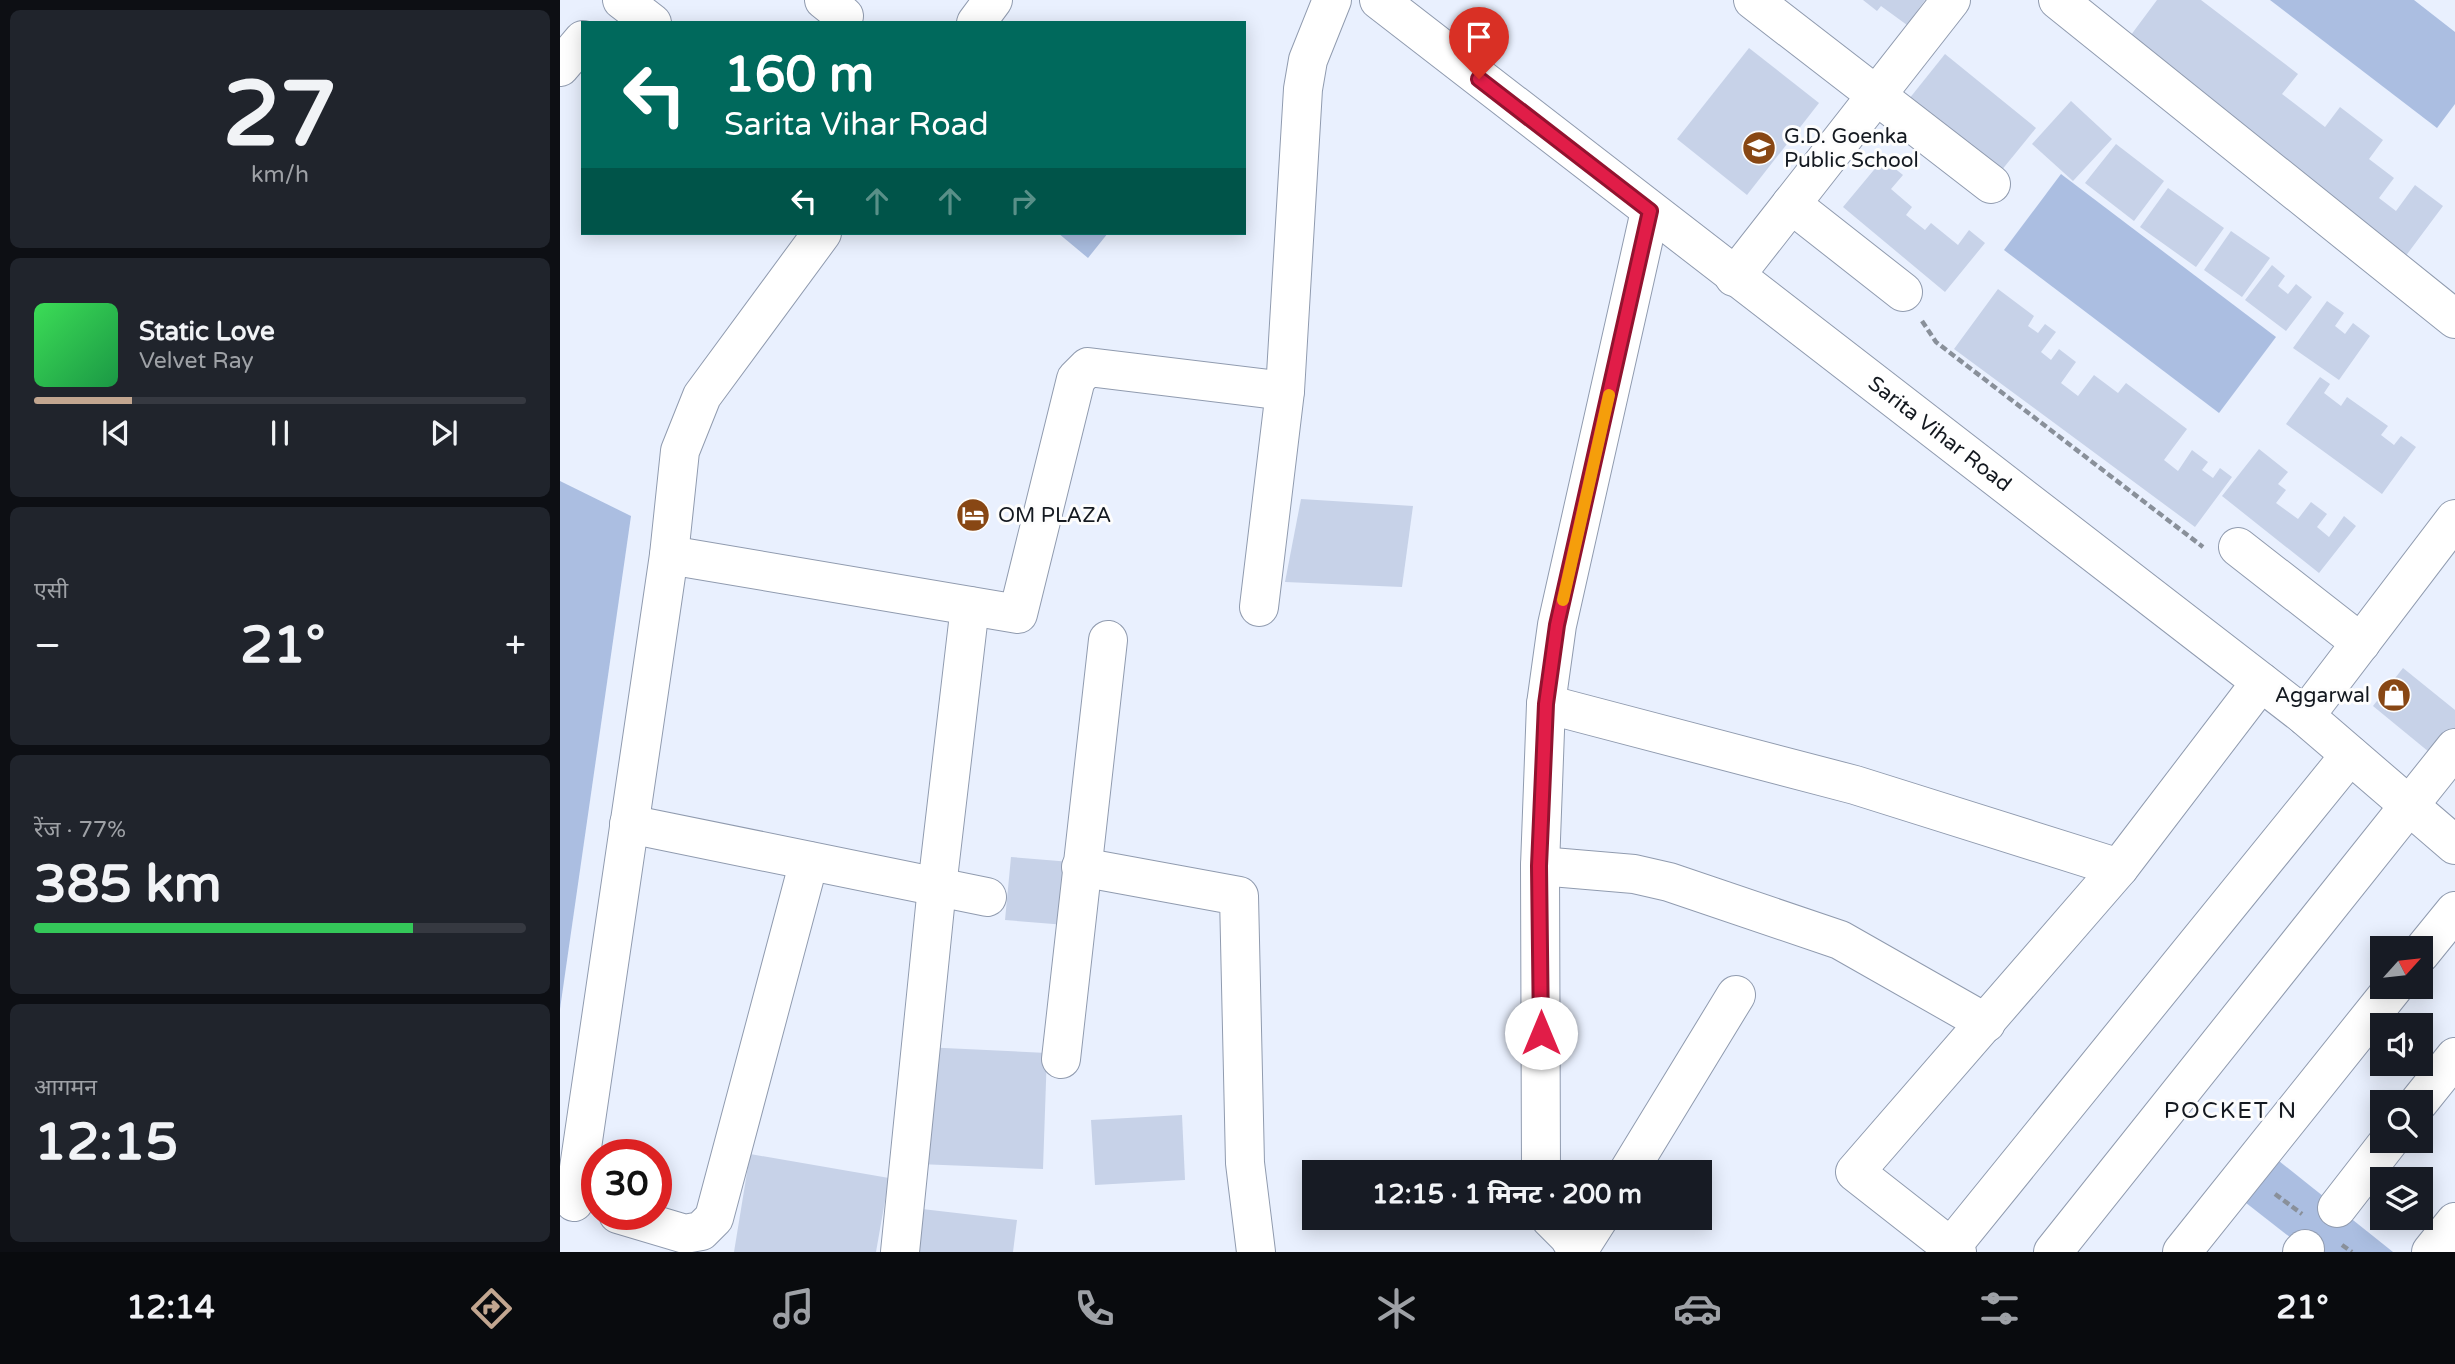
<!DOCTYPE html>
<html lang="hi">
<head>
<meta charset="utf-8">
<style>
	:root { --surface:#171b24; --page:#20242c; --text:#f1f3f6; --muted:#9ea1a6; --line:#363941; --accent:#c2a690 }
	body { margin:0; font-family:"Varela Round","Noto Sans Devanagari",sans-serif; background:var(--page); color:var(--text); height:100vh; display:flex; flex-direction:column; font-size:26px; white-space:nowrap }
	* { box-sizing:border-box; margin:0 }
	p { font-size:23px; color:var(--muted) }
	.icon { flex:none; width:38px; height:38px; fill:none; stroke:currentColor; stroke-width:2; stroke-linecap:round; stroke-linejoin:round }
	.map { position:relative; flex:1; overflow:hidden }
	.sheet { display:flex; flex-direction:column; gap:10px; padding:10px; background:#0d0f14; width:560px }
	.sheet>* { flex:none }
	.guide { position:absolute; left:21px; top:21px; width:665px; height:214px; border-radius:0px; box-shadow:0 4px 18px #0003; background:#00695c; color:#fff; overflow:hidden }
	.needle { width:46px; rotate:63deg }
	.controls { position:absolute; left:1810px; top:936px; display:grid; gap:14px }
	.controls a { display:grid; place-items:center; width:63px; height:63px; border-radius:0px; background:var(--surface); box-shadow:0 4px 18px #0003; font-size:35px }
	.speed { position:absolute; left:21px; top:1139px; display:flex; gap:14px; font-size:35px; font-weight:700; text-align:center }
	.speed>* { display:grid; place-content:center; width:91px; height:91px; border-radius:50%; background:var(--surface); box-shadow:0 4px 18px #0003; line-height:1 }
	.speed .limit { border:10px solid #d22; background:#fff; color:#111 }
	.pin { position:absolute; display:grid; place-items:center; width:60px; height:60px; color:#fff; margin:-72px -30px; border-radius:50% 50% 50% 0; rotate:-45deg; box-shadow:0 0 7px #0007 }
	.pin .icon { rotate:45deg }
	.me { position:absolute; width:77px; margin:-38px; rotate:0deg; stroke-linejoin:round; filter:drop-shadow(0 0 5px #0008) }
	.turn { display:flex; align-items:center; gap:24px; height:147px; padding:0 28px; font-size:32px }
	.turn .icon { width:91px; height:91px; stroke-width:2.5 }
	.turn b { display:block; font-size:49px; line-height:60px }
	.lanes { display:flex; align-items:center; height:66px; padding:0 28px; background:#0003; justify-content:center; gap:35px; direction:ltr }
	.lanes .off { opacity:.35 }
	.big { font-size:52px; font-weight:700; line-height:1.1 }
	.sheet .widget { flex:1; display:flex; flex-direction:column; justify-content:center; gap:10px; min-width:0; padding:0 24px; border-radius:10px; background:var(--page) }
	.sheet .dial { align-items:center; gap:0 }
	.dial b { font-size:91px; line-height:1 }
	.song { display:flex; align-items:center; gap:21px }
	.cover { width:84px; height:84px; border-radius:10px; background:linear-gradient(135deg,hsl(130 70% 55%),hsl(140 70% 35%)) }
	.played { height:7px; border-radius:4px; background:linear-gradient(90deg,var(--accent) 20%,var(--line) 20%) }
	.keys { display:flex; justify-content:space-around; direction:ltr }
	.heat { display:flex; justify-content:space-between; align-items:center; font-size:38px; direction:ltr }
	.charge { height:10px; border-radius:5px; background:linear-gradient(90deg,#34c759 77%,var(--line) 0) }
	.trip { position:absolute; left:742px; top:1160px; width:410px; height:70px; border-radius:0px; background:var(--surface); box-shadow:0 4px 18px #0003; font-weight:700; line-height:70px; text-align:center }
	.tabs { display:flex; height:112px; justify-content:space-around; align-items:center; background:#090b0e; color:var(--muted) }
	.tabs .icon { width:49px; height:49px }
	.tabs .current { color:var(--accent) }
	.tabs b { font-size:32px; color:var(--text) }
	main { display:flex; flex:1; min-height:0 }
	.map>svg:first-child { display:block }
</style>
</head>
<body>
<main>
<section class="sheet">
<div class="widget dial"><b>27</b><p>km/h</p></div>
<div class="widget">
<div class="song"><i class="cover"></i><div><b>Static Love</b><p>Velvet Ray</p></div></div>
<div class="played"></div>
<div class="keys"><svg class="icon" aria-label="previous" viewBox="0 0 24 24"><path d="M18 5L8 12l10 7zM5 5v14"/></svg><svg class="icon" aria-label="pause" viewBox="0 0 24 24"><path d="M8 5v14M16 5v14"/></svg><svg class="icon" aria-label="next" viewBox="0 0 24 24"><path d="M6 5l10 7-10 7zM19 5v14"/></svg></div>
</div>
<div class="widget"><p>एसी</p>
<div class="heat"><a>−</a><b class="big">21°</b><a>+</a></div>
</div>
<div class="widget"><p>रेंज · 77%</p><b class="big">385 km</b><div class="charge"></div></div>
<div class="widget"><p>आगमन</p><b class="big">12:15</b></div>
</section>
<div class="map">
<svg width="1895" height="1252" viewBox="0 0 1895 1252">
	<rect width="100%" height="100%" fill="#e9f0fe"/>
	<g fill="#abbee1">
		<path d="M 1710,0 L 1854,0 L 1895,32 L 1895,104 L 1877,128 Z"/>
		<path d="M 1501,174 L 1716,337 L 1659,413 L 1444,250 Z"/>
		<path d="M 498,233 L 548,233 L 528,258 Z"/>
		<path d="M 0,481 L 71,516 L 0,1009 Z"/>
		<path d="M 1714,1157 L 1833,1252 L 1749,1252 L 1681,1199 Z"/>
	</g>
	<g fill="#c7d2e8">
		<path d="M 1303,0 L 1365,0 L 1347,25 L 1321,6 L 1317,11 Z"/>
		<path d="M 1597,0 L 1641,0 L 1738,74 L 1722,94 L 1765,127 L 1780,107 L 1823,140 L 1809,159 L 1834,178 L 1819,198 L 1836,211 L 1855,185 L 1883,206 L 1845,257 L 1565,43 Z"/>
		<path d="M 1189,48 L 1259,103 L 1187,195 L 1117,139 Z"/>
		<path d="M 1385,54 L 1476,128 L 1441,171 L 1345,104 Z"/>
		<path d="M 1511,101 L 1552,139 L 1513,181 L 1472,144 Z"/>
		<path d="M 1556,144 L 1604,181 L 1574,221 L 1525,183 Z"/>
		<path d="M 1323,159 L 1343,175 L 1331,189 L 1352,207 L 1346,215 L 1365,230 L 1371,223 L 1398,245 L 1409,230 L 1425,243 L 1385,292 L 1283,207 Z"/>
		<path d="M 1608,188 L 1664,228 L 1636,267 L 1580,227 Z"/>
		<path d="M 1671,231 L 1710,258 L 1682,297 L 1644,270 Z"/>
		<path d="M 1712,265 L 1725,276 L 1718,286 L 1728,294 L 1736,284 L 1752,297 L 1726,331 L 1685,300 Z"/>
		<path d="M 1438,289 L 1474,316 L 1468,326 L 1478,333 L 1485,324 L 1496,332 L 1481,352 L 1491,360 L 1499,349 L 1516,362 L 1501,383 L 1518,396 L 1534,375 L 1558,393 L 1566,383 L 1627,429 L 1604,460 L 1618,471 L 1632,450 L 1648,462 L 1642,470 L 1653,478 L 1660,468 L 1672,477 L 1635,527 L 1394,349 Z"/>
		<path d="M 1767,301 L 1784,313 L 1775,326 L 1785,334 L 1793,323 L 1810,336 L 1779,380 L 1733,348 Z"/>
		<path d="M 1760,377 L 1770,384 L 1764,393 L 1781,406 L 1787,397 L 1828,426 L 1821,435 L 1834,445 L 1841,436 L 1856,447 L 1822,494 L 1726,424 Z"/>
		<path d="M 1699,449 L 1728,472 L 1718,484 L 1726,490 L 1716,503 L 1738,519 L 1751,502 L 1767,514 L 1757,527 L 1769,537 L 1784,516 L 1796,526 L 1759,573 L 1662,496 Z"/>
		<path d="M 741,499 L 853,506 L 842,587 L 725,582 Z"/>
		<path d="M 1843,668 L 1895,710 L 1895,742 L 1880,761 L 1813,706 Z"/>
		<path d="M 451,857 L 511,862 L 506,925 L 445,920 Z"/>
		<path d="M 363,1047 L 487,1053 L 483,1169 L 358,1164 Z"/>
		<path d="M 622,1115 L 625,1180 L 535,1185 L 531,1120 Z"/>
		<path d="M 190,1154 L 329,1178 L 316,1252 L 174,1252 Z"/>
		<path d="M 362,1209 L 457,1220 L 453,1252 L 357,1252 Z"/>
	</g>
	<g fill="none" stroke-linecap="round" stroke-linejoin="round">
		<g stroke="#909baf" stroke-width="40">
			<g id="minor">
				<path d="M 62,0 L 92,23"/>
				<path d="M 264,0 L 284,16"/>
				<path id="s1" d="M 819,0 L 1745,716 L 1895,845"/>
				<path d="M 1193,0 L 1431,184"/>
				<path d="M 1498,0 L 1895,319"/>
				<path d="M 416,23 L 433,0"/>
				<path d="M 0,67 L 23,40"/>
				<path d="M 1231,204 L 1343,292"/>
				<path d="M 1174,277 L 1391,0"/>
				<path d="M 1678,547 L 1801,643"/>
				<path d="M 109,555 L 458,614 L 516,379 L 528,367 L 725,391"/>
				<path d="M 699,607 L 725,391 L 743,89 L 748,60 L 772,0"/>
				<path d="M 986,704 L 1295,785 L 1559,868"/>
				<path d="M 1745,716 L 1895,519"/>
				<path d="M 69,824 L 427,897"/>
				<path d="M 980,866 L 1074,874 L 1109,882 L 1280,940 L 1426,1023"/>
				<path d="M 521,867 L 679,896 L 685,1163 L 696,1252"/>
				<path d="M 1860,954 L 1895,911"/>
				<path d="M 501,1059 L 548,640"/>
				<path d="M 1859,1102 L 1895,1057"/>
				<path d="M 981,1172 L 980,866 L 986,704 L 997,625 L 1090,211"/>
				<path d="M 1068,1172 L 1176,995"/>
				<path d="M 14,1202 L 109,555 L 120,451 L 142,396 L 262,233"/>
				<path d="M 1777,1208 L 1829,1141"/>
				<path d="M 58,1214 L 125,1234 L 141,1231 L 154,1218 L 249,861"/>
				<path d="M 990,1218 L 1008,1236 L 1018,1252"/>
				<path d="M 1391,1247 L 1790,755"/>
				<path d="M 1018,1251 L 1039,1218"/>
				<path d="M 340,1252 L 377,887 L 410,606"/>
				<path d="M 1397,1252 L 1295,1172 L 1559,868 L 1701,682"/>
				<path d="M 1493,1252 L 1895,748"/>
				<path d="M 1622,1252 L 1834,987"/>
				<path d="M 1742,1252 L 1745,1249"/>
				<path d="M 1871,1252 L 1895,1222"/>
			</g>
		</g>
		<g stroke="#89909a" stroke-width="4.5" stroke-dasharray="7 3.5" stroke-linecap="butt">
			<path d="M 1362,321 L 1376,342 L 1643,547"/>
			<path d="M 1715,1194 L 1742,1214"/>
			<path d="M 1782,1245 L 1792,1252"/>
		</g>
		<use href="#minor" stroke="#fff" stroke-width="38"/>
	</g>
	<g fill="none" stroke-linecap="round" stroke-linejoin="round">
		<g stroke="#92132f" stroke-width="18">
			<path id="route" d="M 919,79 L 1090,211 L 997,625 L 986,704 L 979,866 L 981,1033"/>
		</g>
		<use href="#route" stroke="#e11d48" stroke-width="12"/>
		<path stroke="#f59e0b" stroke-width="12" d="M 1003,600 L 1049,395"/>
	</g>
	<defs>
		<g id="school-disc" transform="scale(1.75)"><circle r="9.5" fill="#884714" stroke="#fdfdfd"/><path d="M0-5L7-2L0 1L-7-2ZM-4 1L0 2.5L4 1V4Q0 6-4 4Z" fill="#fff"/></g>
		<g id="hotel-disc" transform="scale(1.75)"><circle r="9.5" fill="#884714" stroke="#fdfdfd"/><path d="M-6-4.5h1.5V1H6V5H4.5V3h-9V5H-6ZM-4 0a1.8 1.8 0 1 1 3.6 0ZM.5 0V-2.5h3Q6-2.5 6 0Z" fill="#fff"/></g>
		<g id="shop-disc" transform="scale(1.75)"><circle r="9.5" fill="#884714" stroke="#fdfdfd"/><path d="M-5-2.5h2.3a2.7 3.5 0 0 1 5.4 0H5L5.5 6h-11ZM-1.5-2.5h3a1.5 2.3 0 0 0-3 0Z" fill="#fff"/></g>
	</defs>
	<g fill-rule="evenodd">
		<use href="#school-disc" x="1199" y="148"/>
		<use href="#hotel-disc" x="413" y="515"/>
		<use href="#shop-disc" x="1834" y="695"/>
	</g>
	<g text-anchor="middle" stroke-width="6" stroke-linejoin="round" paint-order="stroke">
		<g font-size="21" fill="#141920" stroke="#fdfdfd" text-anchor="start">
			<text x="1224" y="143">G.D. Goenka<tspan x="1224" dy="24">Public School</tspan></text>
			<text x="438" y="522">OM PLAZA</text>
			<text x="1810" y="702" text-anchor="end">Aggarwal</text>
		</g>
		<g font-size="21" fill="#141920" stroke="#fdfdfd">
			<text dy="7" stroke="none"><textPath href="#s1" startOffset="709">Sarita Vihar Road</textPath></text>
		</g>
		<g font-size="23" letter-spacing="2" fill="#141920" stroke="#fdfdfd">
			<text x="1671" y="1118">POCKET N</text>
		</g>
	</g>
</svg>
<div class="controls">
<a><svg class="needle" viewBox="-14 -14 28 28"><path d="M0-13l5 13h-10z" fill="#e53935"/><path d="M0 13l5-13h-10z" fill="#9ea1a6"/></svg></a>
<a><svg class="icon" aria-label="sound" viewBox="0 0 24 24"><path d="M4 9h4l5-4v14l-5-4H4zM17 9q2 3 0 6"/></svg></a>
<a><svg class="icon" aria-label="search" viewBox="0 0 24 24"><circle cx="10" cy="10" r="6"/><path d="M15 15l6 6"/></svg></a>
<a><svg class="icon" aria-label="layers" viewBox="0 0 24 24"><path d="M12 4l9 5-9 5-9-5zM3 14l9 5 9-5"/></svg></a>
</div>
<div class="speed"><div class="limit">30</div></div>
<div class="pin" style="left:919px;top:79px;background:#d93025"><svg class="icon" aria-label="arrive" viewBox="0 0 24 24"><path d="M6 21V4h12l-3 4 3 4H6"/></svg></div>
<svg class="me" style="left:981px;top:1033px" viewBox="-20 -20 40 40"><circle r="19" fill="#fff"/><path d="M0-13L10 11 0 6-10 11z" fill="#e11d48"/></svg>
<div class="trip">12:15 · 1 मिनट · 200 m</div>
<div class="guide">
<div class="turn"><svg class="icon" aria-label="left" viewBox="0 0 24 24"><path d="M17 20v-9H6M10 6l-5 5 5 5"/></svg><div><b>160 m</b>Sarita Vihar Road</div></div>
<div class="lanes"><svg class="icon" aria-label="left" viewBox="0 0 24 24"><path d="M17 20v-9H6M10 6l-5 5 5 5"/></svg><svg class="icon off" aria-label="ahead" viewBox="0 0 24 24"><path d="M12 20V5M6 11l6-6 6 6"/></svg><svg class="icon off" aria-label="ahead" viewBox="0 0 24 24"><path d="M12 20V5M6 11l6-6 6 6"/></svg><svg class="icon off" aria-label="right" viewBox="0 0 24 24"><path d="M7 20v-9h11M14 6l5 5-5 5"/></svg></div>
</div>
</div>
</main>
<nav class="tabs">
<b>12:14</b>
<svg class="icon current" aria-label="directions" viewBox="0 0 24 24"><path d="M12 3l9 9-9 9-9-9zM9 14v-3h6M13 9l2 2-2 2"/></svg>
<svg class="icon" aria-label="music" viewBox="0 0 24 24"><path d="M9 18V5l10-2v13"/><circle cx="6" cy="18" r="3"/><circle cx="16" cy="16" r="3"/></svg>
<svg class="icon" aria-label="phone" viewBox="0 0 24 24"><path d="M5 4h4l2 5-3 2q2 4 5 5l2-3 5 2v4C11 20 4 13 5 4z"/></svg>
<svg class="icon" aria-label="climate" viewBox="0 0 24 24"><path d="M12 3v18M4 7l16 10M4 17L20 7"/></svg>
<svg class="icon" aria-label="car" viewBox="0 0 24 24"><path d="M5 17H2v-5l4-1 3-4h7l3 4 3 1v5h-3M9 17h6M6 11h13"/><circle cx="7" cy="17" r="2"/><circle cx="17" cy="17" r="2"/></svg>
<svg class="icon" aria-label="filters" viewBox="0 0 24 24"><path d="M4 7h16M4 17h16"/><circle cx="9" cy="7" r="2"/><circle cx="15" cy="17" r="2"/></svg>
<b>21°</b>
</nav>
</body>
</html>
